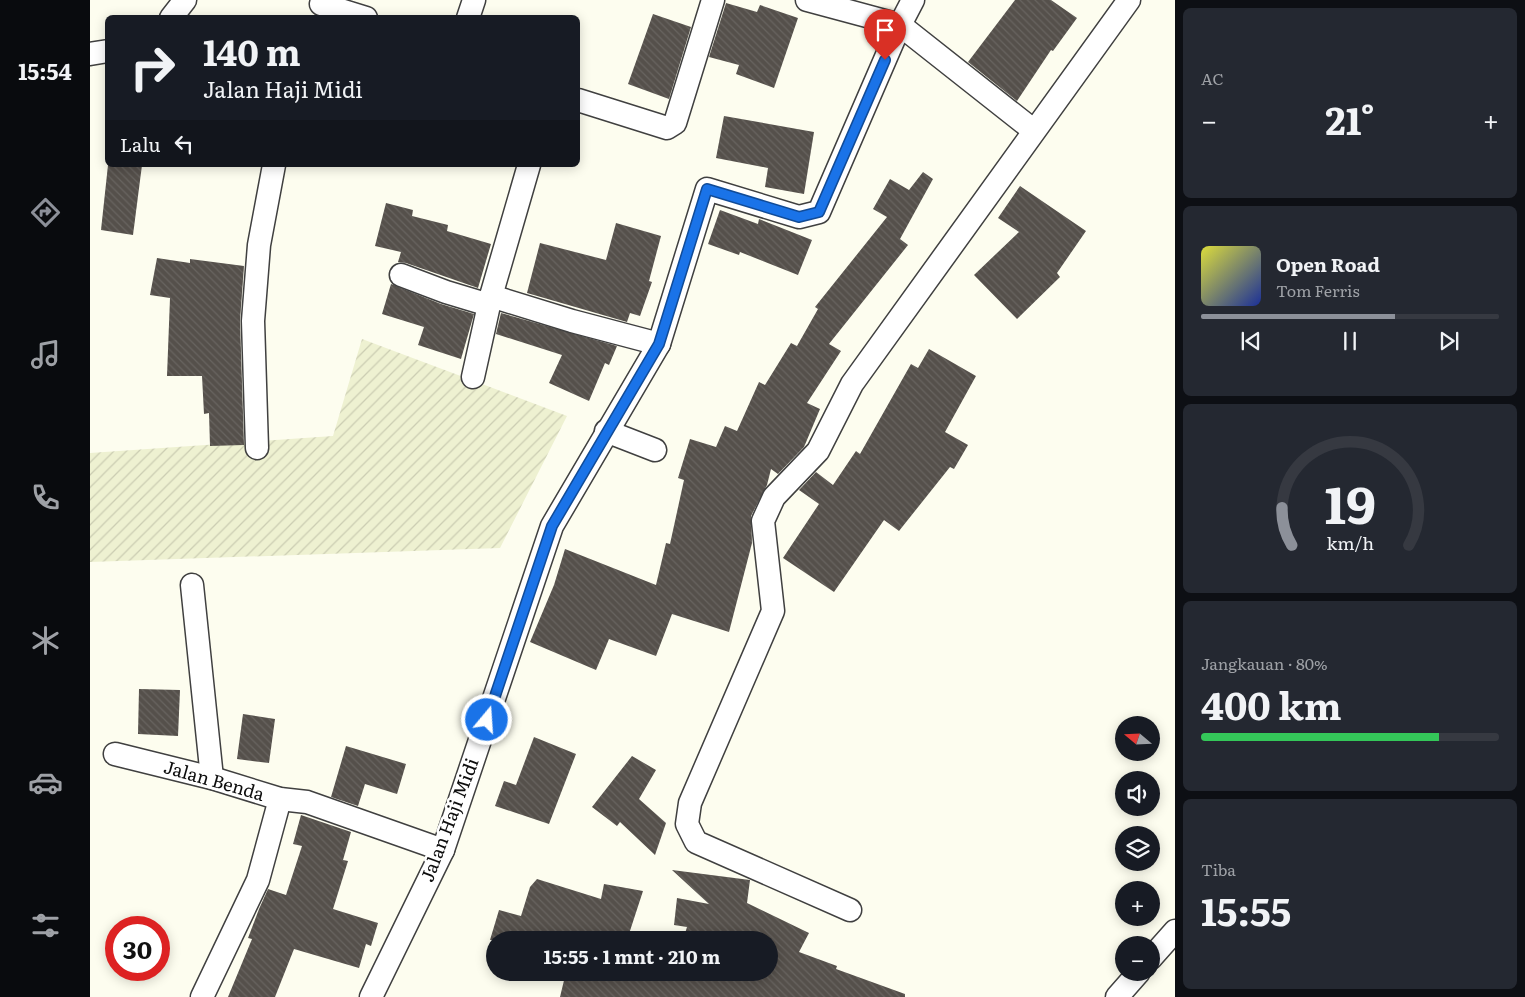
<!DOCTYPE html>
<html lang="id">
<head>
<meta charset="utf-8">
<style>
	:root { --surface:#171b24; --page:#242831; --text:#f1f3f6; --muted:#9ea1a6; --line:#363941; --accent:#8c9099 }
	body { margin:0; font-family:Literata,serif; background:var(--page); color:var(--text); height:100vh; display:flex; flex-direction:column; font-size:19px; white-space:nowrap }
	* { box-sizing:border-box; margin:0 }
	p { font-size:16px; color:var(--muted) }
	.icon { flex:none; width:28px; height:28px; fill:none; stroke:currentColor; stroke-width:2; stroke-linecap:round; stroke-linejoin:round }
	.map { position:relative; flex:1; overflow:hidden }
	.panel { display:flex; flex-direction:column; gap:8px; padding:8px; background:#0d0f14; width:350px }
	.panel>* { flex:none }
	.top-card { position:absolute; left:15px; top:15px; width:475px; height:152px; border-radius:8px; box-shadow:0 2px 12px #0003; background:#171b24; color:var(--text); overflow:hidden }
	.needle { width:32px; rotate:289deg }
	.controls { position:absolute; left:1025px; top:716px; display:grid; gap:10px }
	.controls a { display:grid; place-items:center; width:45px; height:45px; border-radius:50%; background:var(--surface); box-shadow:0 2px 12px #0003; font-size:25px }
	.speed { position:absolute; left:15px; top:916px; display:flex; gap:10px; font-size:25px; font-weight:700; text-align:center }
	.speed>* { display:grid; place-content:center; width:65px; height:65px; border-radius:50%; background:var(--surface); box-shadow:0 2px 12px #0003; line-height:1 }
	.speed .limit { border:8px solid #d22; background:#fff; color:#111 }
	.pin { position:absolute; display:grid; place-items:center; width:42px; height:42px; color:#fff; margin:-51px -21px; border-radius:50% 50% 50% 0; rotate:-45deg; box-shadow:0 0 5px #0007 }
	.pin .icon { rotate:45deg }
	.me { position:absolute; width:55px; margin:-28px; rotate:18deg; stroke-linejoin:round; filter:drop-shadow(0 0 4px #0008) }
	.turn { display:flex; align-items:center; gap:18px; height:105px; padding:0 15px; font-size:22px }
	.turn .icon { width:65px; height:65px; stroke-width:2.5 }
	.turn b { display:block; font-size:35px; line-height:42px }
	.then { display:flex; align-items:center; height:48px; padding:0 15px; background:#0003; gap:10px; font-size:19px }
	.big { font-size:38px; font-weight:700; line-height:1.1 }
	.panel .widget { flex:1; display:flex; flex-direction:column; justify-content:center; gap:8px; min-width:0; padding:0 18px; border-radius:8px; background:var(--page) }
	.panel .dial { align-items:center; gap:0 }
	.dial svg { height:130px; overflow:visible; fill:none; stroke:var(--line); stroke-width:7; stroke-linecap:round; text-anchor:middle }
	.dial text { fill:var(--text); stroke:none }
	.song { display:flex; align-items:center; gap:15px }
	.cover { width:60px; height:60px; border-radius:8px; background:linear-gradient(135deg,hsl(60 70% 55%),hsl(230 70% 35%)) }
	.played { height:5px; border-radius:2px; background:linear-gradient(90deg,var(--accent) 65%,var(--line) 65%) }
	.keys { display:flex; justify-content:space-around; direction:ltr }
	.heat { display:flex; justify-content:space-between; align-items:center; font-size:28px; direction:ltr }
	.charge { height:8px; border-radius:4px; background:linear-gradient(90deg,#34c759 80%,var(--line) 0) }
	.trip { position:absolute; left:396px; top:931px; width:292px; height:50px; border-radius:25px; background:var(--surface); box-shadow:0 2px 12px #0003; font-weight:700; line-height:50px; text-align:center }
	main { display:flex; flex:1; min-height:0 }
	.tab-bar { display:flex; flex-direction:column; width:90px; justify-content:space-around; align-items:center; background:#090b0e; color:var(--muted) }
	.tab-bar .icon { width:35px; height:35px }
	.tab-bar .on { color:var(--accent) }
	.tab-bar b { font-size:22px; color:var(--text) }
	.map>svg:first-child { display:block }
</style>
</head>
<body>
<main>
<nav class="tab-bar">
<b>15:54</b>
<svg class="icon on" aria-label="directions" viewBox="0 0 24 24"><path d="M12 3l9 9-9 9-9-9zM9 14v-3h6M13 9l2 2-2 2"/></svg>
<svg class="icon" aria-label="music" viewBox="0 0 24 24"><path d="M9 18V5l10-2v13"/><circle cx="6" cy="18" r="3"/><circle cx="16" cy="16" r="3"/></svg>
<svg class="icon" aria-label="phone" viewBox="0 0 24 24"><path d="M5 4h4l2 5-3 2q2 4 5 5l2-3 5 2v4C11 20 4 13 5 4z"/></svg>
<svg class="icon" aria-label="climate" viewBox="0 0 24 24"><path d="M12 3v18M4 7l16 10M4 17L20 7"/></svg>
<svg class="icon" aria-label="car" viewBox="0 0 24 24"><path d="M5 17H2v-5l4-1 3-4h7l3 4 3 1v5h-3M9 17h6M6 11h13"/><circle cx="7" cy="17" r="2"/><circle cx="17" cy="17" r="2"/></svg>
<svg class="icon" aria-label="filters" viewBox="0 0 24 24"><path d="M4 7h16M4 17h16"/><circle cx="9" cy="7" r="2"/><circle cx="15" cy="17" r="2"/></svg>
</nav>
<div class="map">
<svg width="1085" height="997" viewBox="0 0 1085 997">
	<defs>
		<pattern id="farmland-furrows" width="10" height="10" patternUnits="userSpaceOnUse" patternTransform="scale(1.25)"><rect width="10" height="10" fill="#eef1d1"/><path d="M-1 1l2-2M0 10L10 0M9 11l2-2" fill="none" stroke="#cbcdb2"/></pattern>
		<pattern id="building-back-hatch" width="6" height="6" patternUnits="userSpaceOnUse" patternTransform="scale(1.25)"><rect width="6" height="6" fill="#55504b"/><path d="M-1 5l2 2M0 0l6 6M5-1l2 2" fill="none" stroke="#686460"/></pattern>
	</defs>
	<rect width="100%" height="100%" fill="#fdfdef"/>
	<path fill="url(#farmland-furrows)" d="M 272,339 L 477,416 L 410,548 L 0,562 L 0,453 L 243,436 Z"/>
	<g fill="url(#building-back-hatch)">
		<path d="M 925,0 L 961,0 L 987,18 L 963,51 L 961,50 L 927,101 L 878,62 Z"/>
		<path d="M 636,3 L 667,12 L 670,5 L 708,18 L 684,88 L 646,74 L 649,65 L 619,57 Z"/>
		<path d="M 563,14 L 601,27 L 579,99 L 538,84 Z"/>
		<path d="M 634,116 L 724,132 L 714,194 L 675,187 L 678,168 L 626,158 Z"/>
		<path d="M 18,165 L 52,165 L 43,235 L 11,230 Z"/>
		<path d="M 833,172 L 843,179 L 810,239 L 818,245 L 739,344 L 751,351 L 717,403 L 730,409 L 714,447 L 688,474 L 681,469 L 677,485 L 661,516 L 662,543 L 639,632 L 582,614 L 566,656 L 519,639 L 506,670 L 440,642 L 464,585 L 475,549 L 566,585 L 576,543 L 580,544 L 594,480 L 588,478 L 600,439 L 626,447 L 635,426 L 647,431 L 669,382 L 675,385 L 701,343 L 707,346 L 728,309 L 725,307 L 797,217 L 783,209 L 800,179 L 819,190 Z"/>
		<path d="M 930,186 L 996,231 L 967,273 L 970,277 L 927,319 L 884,275 L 929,232 L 908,218 Z"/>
		<path d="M 296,203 L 323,210 L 322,216 L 358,225 L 357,231 L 401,244 L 388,288 L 316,263 L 308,262 L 311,252 L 285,246 Z"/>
		<path d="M 630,210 L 668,224 L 669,219 L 722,240 L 708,275 L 650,252 L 649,255 L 618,244 Z"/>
		<path d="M 526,223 L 571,236 L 559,281 L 562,282 L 550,316 L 540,313 L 537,322 L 437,293 L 450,243 L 516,260 Z"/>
		<path d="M 67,258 L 100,263 L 100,259 L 154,266 L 150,321 L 154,445 L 120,446 L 119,413 L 114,414 L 112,376 L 77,376 L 80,298 L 60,295 Z"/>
		<path d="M 301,284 L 351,304 L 384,314 L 371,359 L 328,345 L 334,327 L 292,314 Z"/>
		<path d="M 411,313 L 527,346 L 519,365 L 515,363 L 499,401 L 459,383 L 472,355 L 406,334 Z"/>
		<path d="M 839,349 L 886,376 L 855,432 L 878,445 L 864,469 L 860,467 L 809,531 L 794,520 L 744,592 L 693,558 L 729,504 L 709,490 L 726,472 L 743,485 L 766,451 L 770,454 L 821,364 L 828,368 Z"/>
		<path d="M 49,689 L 90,690 L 88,736 L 48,734 Z"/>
		<path d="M 153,714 L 185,719 L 179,763 L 147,759 Z"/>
		<path d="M 444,737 L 486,754 L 459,824 L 405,806 L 414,781 L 426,785 Z"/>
		<path d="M 256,746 L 316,764 L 307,794 L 275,784 L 268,806 L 241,797 Z"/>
		<path d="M 542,756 L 566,770 L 549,799 L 576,823 L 565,855 L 530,822 L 527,826 L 502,807 Z"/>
		<path d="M 211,815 L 261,832 L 253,860 L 258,861 L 243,909 L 288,923 L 281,946 L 276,944 L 269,968 L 204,949 L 185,997 L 138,997 L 162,939 L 158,938 L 169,909 L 178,889 L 196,895 L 212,846 L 203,844 Z"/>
		<path d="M 582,870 L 660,880 L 657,903 L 719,933 L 709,952 L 747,966 L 746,969 L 815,994 L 815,997 L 470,997 L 476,972 L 680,972 L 680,940 L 593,940 L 597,927 L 584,925 L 587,898 L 619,904 Z"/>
		<path d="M 447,879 L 511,899 L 514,884 L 553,891 L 537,940 L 400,940 L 409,910 L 431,916 L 440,887 Z"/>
	</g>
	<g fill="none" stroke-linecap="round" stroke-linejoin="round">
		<g stroke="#404040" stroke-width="25">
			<g id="minor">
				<path d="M 717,0 L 810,25 L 943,130"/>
				<path d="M 231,4 L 276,18"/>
				<path d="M 81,18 L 95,0"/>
				<path d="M 378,18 L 384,0"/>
				<path d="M 0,54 L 18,51"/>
				<path d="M 488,100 L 577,128 L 585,123 L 623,0"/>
				<path d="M 311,275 L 356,292 L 399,305"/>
				<path d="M 401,296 L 482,321 L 569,344"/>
				<path d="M 383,377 L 401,296 L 439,165"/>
				<path d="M 516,431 L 565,450"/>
				<path d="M 167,448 L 163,321 L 169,245 L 184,165"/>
				<path d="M 102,585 L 122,778"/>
				<path d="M 25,754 L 122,778 L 190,799 L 217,802 L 353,850"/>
				<path d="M 760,910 L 606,842 L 597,824 L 600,803 L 683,611 L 673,521 L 684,497 L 728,451 L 762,384 L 1039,0"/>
				<path d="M 1061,958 L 1085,931"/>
				<path d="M 112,997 L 168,880 L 190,799"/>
				<path d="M 281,997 L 353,850 L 462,526 L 569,344 L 617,189 L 709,217 L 729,212 L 810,25 L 823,0"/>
				<path d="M 1027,997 L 1049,972"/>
			</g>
		</g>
		<use href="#minor" stroke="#fff" stroke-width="22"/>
	</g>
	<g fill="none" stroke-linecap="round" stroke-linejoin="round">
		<g stroke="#114b97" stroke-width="12">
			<path id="route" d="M 397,720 L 462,526 L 569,344 L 617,189 L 709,217 L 729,212 L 795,60"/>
		</g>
		<use href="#route" stroke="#1a73e8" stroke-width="9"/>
	</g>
	<g text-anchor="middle" stroke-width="5" stroke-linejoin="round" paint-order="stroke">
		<g font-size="18" fill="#0d0d0d" stroke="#fff">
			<text transform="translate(124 781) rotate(16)" y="6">Jalan Benda</text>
			<text transform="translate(360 820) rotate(-69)" y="6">Jalan Haji Midi</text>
		</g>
	</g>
</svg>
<div class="controls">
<a><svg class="needle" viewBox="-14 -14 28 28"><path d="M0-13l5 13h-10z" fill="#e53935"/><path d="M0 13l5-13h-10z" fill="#9ea1a6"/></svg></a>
<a><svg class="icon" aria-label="sound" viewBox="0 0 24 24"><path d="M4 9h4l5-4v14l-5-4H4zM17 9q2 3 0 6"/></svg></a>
<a><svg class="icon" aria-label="layers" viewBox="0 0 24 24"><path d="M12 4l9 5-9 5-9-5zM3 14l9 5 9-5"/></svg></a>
<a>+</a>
<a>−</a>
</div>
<div class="speed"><div class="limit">30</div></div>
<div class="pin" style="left:795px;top:60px;background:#d93025"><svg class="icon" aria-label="arrive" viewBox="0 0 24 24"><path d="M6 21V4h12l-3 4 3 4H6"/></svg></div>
<svg class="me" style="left:397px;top:720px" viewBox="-20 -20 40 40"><circle r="17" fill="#1a73e8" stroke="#fff" stroke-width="3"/><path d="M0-11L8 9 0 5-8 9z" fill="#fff"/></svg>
<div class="trip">15:55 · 1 mnt · 210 m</div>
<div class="top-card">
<div class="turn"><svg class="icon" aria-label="right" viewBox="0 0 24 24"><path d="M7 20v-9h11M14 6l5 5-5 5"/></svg><div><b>140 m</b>Jalan Haji Midi</div></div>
<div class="then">Lalu<svg class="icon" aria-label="left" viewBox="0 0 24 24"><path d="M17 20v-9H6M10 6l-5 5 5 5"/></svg></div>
</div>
</div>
<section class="panel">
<div class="widget"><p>AC</p>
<div class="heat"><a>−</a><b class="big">21°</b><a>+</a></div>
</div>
<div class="widget">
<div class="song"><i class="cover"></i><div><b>Open Road</b><p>Tom Ferris</p></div></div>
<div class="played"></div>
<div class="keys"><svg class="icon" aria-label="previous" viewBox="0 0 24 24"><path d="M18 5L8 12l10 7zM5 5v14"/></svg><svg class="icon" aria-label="pause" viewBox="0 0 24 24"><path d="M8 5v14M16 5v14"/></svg><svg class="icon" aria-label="next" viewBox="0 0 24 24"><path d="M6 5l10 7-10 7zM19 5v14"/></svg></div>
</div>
<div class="widget dial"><svg viewBox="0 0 100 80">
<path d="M14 69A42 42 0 1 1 86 69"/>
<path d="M14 69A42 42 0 0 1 8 46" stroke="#8c9099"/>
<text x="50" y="56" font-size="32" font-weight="700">19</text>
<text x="50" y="72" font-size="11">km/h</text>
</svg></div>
<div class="widget"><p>Jangkauan · 80%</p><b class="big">400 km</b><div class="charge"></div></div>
<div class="widget"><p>Tiba</p><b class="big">15:55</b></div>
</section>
</main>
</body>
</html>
